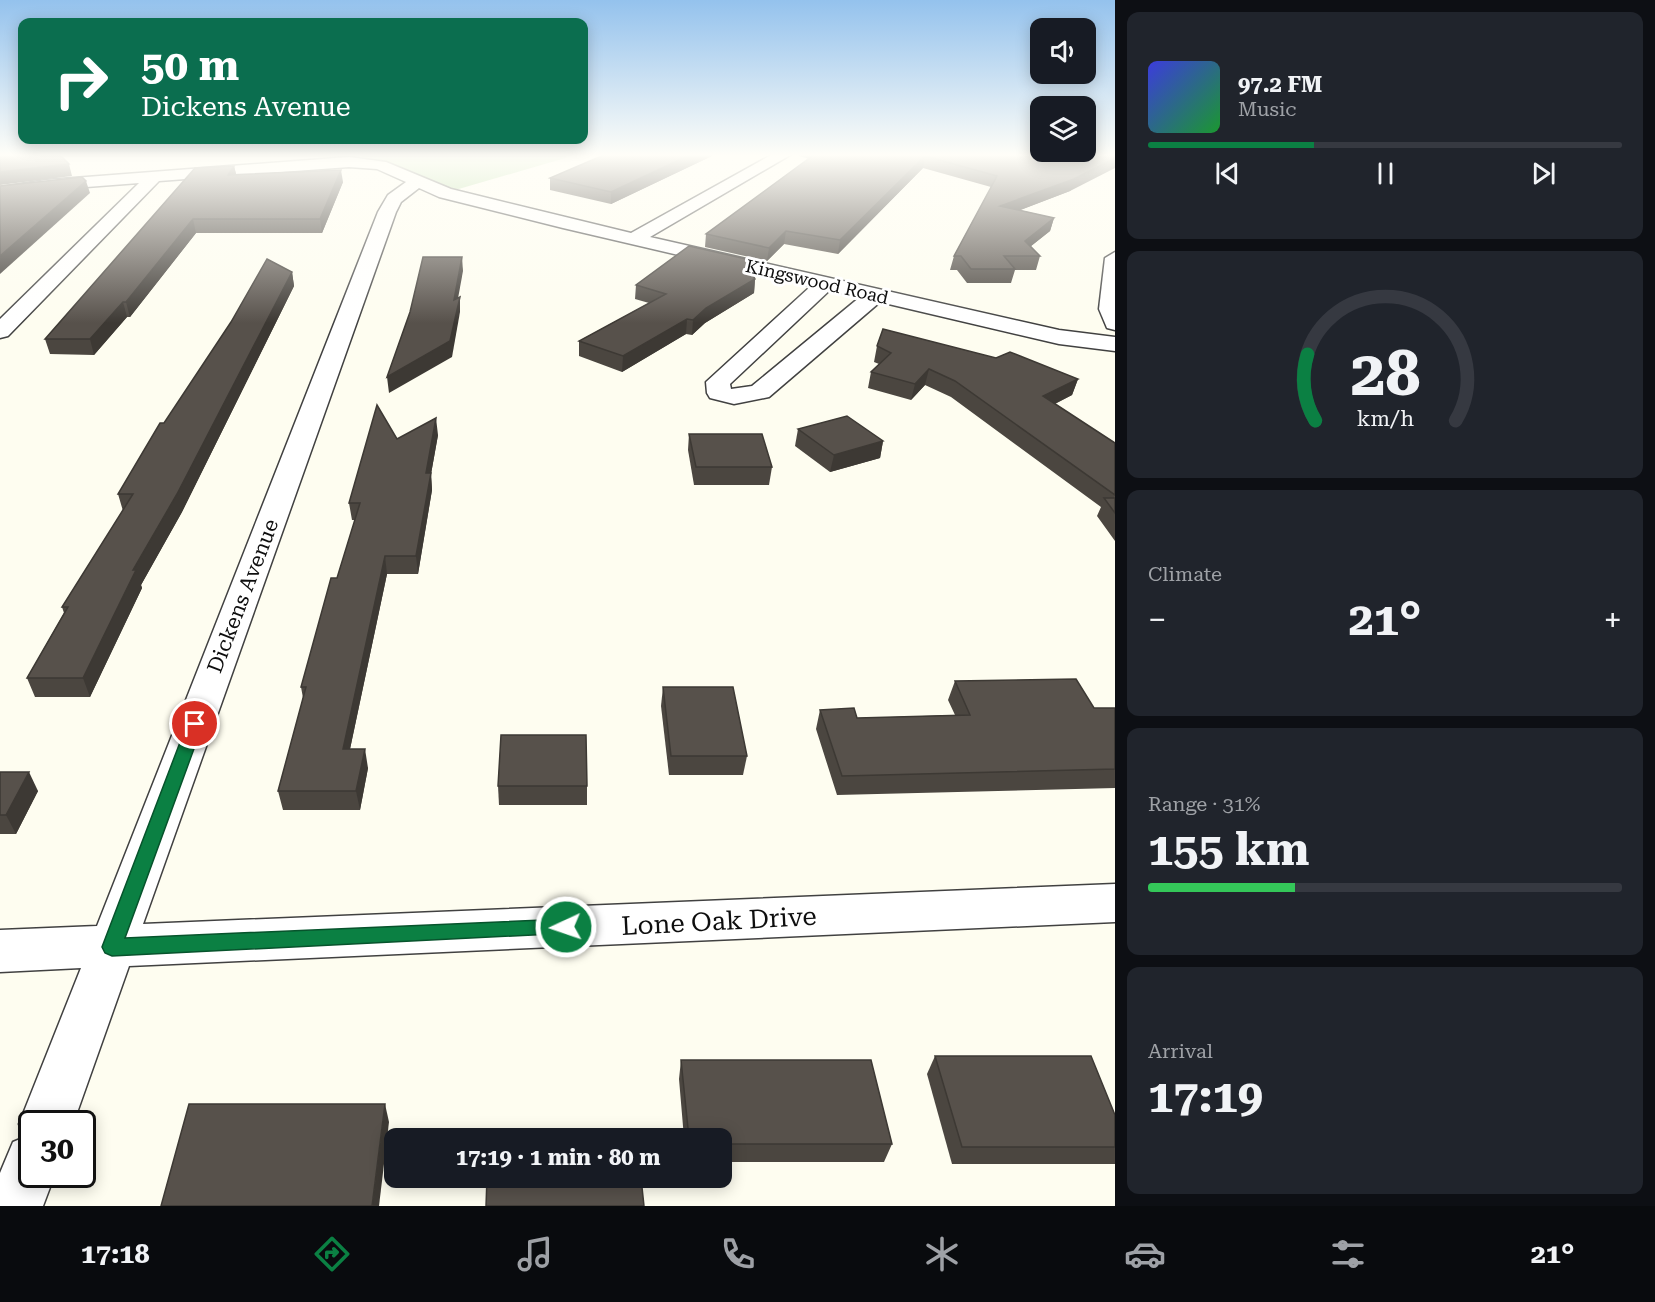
<!DOCTYPE html>
<html lang="en">
<head>
<meta charset="utf-8">
<style>
	:root { --surface:#171b24; --page:#20242c; --text:#f1f3f6; --muted:#9ea1a6; --line:#363941; --accent:#0b8043 }
	body { margin:0; font-family:"Roboto Serif",serif; background:var(--page); color:var(--text); height:100vh; display:flex; flex-direction:column; font-size:22px; white-space:nowrap }
	* { box-sizing:border-box; margin:0 }
	p { font-size:20px; color:var(--muted) }
	.icon { flex:none; width:33px; height:33px; fill:none; stroke:currentColor; stroke-width:2; stroke-linecap:round; stroke-linejoin:round }
	.map { position:relative; flex:1; overflow:hidden }
	.side { display:flex; flex-direction:column; gap:12px; padding:12px; background:#0d0f14; width:540px }
	.side>* { flex:none }
	.hud { position:absolute; left:18px; top:18px; width:570px; height:126px; border-radius:12px; box-shadow:0 3px 15px #0003; background:#0b6e4f; color:#fff; overflow:hidden }
	.controls { position:absolute; left:1030px; top:18px; display:grid; gap:12px }
	.controls a { display:grid; place-items:center; width:66px; height:66px; border-radius:12px; background:var(--surface); box-shadow:0 3px 15px #0003; font-size:30px }
	.speed { position:absolute; left:18px; top:1110px; display:flex; gap:12px; font-size:30px; font-weight:700; text-align:center }
	.speed>* { display:grid; place-content:center; width:78px; height:78px; border-radius:50%; background:var(--surface); box-shadow:0 3px 15px #0003; line-height:1 }
	.speed .limit { border:3px solid #111; border-radius:9px; background:#fff; color:#111 }
	.pin { position:absolute; display:grid; place-items:center; width:51px; height:51px; color:#fff; margin:-26px; border:3px solid #fff; border-radius:50%; box-shadow:0 2px 6px #0007 }
	.me { position:absolute; width:66px; margin:-33px; rotate:267deg; stroke-linejoin:round; filter:drop-shadow(0 0 4px #0008) }
	.turn { display:flex; align-items:center; gap:21px; height:126px; padding:0 24px; font-size:27px }
	.turn .icon { width:78px; height:78px; stroke-width:2.5 }
	.turn b { display:block; font-size:42px; line-height:51px }
	.big { font-size:45px; font-weight:700; line-height:1.1 }
	.side .tile { flex:1; display:flex; flex-direction:column; justify-content:center; gap:9px; min-width:0; padding:0 21px; border-radius:12px; background:var(--page) }
	.side .dial { align-items:center; gap:0 }
	.dial svg { height:156px; overflow:visible; fill:none; stroke:var(--line); stroke-width:7; stroke-linecap:round; text-anchor:middle }
	.dial text { fill:var(--text); stroke:none }
	.song { display:flex; align-items:center; gap:18px }
	.cover { width:72px; height:72px; border-radius:9px; background:linear-gradient(135deg,hsl(240 70% 55%),hsl(130 70% 35%)) }
	.played { height:6px; border-radius:3px; background:linear-gradient(90deg,var(--accent) 35%,var(--line) 35%) }
	.keys { display:flex; justify-content:space-around; direction:ltr }
	.heat { display:flex; justify-content:space-between; align-items:center; font-size:33px; direction:ltr }
	.charge { height:9px; border-radius:4px; background:linear-gradient(90deg,#34c759 31%,var(--line) 0) }
	.trip { position:absolute; left:384px; top:1128px; width:348px; height:60px; border-radius:12px; background:var(--surface); box-shadow:0 3px 15px #0003; font-weight:700; line-height:60px; text-align:center }
	.tabs { display:flex; height:96px; justify-content:space-around; align-items:center; background:#090b0e; color:var(--muted) }
	.tabs .icon { width:42px; height:42px }
	.tabs .active { color:var(--accent) }
	.tabs b { font-size:27px; color:var(--text) }
	main { display:flex; flex:1; min-height:0 }
	.map>svg:first-child { display:block }
</style>
</head>
<body>
<main>
<div class="map">
<svg width="1115" height="1206" viewBox="0 0 1115 1206">
	<rect width="100%" height="100%" fill="#fefdf0"/>
	<path fill="#afd89b" d="M 368,154 L 579,154 L 445,193 L 380,165 L 349,162 Z"/>
	<g fill="none" stroke-linecap="round" stroke-linejoin="round">
		<g stroke="#414141" stroke-width="3">
			<g id="minor">
				<path d="M 773,154 L 792,154 L 650,237 L 1059,330 L 1115,337 L 1115,351 L 1059,344 L 880,302 L 769,397 L 734,404 L 710,398 L 707,393 L 706,382 L 811,286 L 563,228 L 439,197 L 419,188 L 401,202 L 396,212 L 143,924 L 1115,884 L 1115,922 L 129,966 L 73,1124 L 32,1124 L 32,1174 L 55,1174 L 43,1206 L 0,1206 L 0,1173 L 13,1142 L 25,1137 L 19,1124 L 81,968 L 0,972 L 0,930 L 97,926 L 378,212 L 388,195 L 406,182 L 377,169 L 349,167 L 159,181 L 8,336 L 0,338 L 0,319 L 139,183 L 47,190 L 0,197 L 0,187 L 47,180 L 349,157 L 386,162 L 451,189 L 631,233 ZM 830,290 L 860,297 L 752,386 L 731,389 L 730,384 Z"/>
				<path d="M 1115,252 L 1115,330 L 1107,328 L 1099,309 L 1105,258 Z"/>
			</g>
		</g>
		<use href="#minor" fill="#fff" fill-rule="evenodd"/>
	</g>
	<g fill="#4b4640">
		<path d="M 716,154 L 611,204 L 550,190 L 550,178 Z"/>
		<path d="M 793,154 L 1115,154 L 1070,191 L 1020,210 L 1054,218 L 1050,231 L 1031,246 L 1040,256 L 1036,270 L 1015,270 L 1011,283 L 967,283 L 957,270 L 950,270 L 954,256 L 991,187 L 923,168 L 838,254 L 784,244 L 767,261 L 705,247 L 706,234 L 809,159 Z"/>
		<path d="M 234,166 L 236,174 L 343,182 L 322,233 L 196,233 L 130,317 L 127,317 L 94,355 L 50,354 L 45,339 Z"/>
		<path d="M 292,272 L 294,286 L 182,512 L 141,585 L 142,588 L 90,697 L 35,697 L 27,678 L 64,613 L 62,607 L 123,511 L 118,494 L 164,423 Z"/>
		<path d="M 753,275 L 755,279 L 754,293 L 705,323 L 692,335 L 686,334 L 622,372 L 579,356 L 579,341 L 649,303 L 635,299 L 636,285 Z"/>
		<path d="M 877,346 L 1078,379 L 1072,395 L 1055,404 L 1115,443 L 1115,541 L 1097,516 L 1101,507 L 951,397 L 925,385 L 911,400 L 868,388 L 871,372 L 879,364 L 874,362 Z"/>
		<path d="M 798,429 L 883,441 L 880,458 L 830,472 L 795,446 Z"/>
		<path d="M 689,434 L 772,467 L 769,485 L 694,485 L 688,450 Z"/>
		<path d="M 438,435 L 431,474 L 432,490 L 418,574 L 387,574 L 350,749 L 368,768 L 360,810 L 283,810 L 278,791 L 303,698 L 301,687 L 337,578 L 355,520 L 352,520 L 349,503 L 397,439 Z"/>
		<path d="M 955,681 L 1094,708 L 1115,708 L 1115,788 L 837,795 L 816,729 L 820,710 L 857,718 L 955,715 L 948,700 Z"/>
		<path d="M 663,687 L 747,756 L 743,775 L 669,775 L 661,706 Z"/>
		<path d="M 0,772 L 38,791 L 16,834 L 0,834 Z"/>
		<path d="M 498,786 L 587,786 L 587,805 L 499,805 Z"/>
		<path d="M 935,1056 L 1115,1115 L 1115,1164 L 952,1164 L 927,1074 Z"/>
		<path d="M 681,1060 L 892,1144 L 884,1162 L 722,1162 L 722,1138 L 684,1138 L 679,1079 Z"/>
	</g>
	<g fill="#3d3934">
		<path d="M 692,154 L 716,154 L 611,204 L 611,192 Z"/>
		<path d="M 925,156 L 923,168 L 838,254 L 840,240 Z"/>
		<path d="M 1115,158 L 1115,168 L 1070,191 L 997,219 L 1000,206 Z"/>
		<path d="M 69,164 L 72,176 L 0,185 L 0,172 Z"/>
		<path d="M 234,166 L 237,178 L 228,175 Z"/>
		<path d="M 341,170 L 343,182 L 322,233 L 320,219 Z"/>
		<path d="M 86,181 L 90,193 L 0,274 L 0,256 Z"/>
		<path d="M 1054,218 L 1050,231 L 1021,254 L 1025,241 Z"/>
		<path d="M 193,219 L 196,233 L 130,317 L 126,302 Z"/>
		<path d="M 786,231 L 784,244 L 767,261 L 769,248 Z"/>
		<path d="M 462,257 L 463,271 L 455,315 L 454,300 Z"/>
		<path d="M 755,261 L 753,275 L 748,267 Z"/>
		<path d="M 292,272 L 294,286 L 182,512 L 141,585 L 142,588 L 90,697 L 83,678 L 133,570 Z"/>
		<path d="M 755,279 L 754,293 L 705,323 L 692,335 L 693,320 L 706,308 Z"/>
		<path d="M 460,297 L 460,312 L 452,357 L 389,393 L 387,377 Z"/>
		<path d="M 123,302 L 127,317 L 94,355 L 90,339 Z"/>
		<path d="M 687,319 L 686,334 L 622,372 L 623,356 Z"/>
		<path d="M 929,369 L 925,385 L 911,400 L 915,384 Z"/>
		<path d="M 1078,379 L 1072,395 L 1038,412 L 1043,396 Z"/>
		<path d="M 436,418 L 438,435 L 431,474 L 432,490 L 418,574 L 416,556 L 426,473 Z"/>
		<path d="M 883,441 L 880,458 L 830,472 L 834,455 Z"/>
		<path d="M 385,556 L 387,574 L 346,768 L 343,749 Z"/>
		<path d="M 365,749 L 368,768 L 360,810 L 356,791 Z"/>
		<path d="M 29,772 L 38,791 L 16,834 L 6,815 Z"/>
		<path d="M 385,1104 L 389,1122 L 379,1206 L 372,1206 Z"/>
	</g>
	<g fill="#57514b" stroke="#3d3934" stroke-width="1.5">
		<path d="M 0,154 L 59,154 L 69,164 L 0,172 Z"/>
		<path d="M 606,154 L 692,154 L 611,192 L 550,178 Z"/>
		<path d="M 815,154 L 1115,154 L 1115,158 L 1074,179 L 1000,206 L 1054,218 L 1025,241 L 1040,256 L 1004,256 L 1015,269 L 971,269 L 961,256 L 954,256 L 997,176 L 925,156 L 840,240 L 786,231 L 769,248 L 706,234 Z"/>
		<path d="M 234,166 L 228,175 L 341,170 L 320,219 L 193,219 L 126,302 L 123,302 L 90,339 L 45,339 L 195,168 Z"/>
		<path d="M 82,177 L 86,181 L 0,256 L 0,186 Z"/>
		<path d="M 689,246 L 755,261 L 748,267 L 755,279 L 706,308 L 693,320 L 687,319 L 623,356 L 579,341 L 666,294 L 636,285 Z"/>
		<path d="M 423,257 L 462,257 L 454,300 L 460,297 L 450,341 L 387,377 L 410,312 Z"/>
		<path d="M 267,259 L 292,272 L 177,494 L 133,570 L 136,570 L 83,678 L 27,678 L 68,607 L 62,607 L 133,494 L 118,494 L 160,423 L 164,423 L 231,322 Z"/>
		<path d="M 883,329 L 996,358 L 1010,352 L 1078,379 L 1043,396 L 1115,443 L 1115,495 L 955,381 L 929,369 L 915,384 L 871,372 L 891,353 L 877,346 Z"/>
		<path d="M 377,405 L 397,439 L 436,418 L 426,473 L 431,473 L 416,556 L 385,556 L 343,749 L 365,749 L 356,791 L 278,791 L 306,687 L 301,687 L 331,578 L 337,578 L 360,503 L 349,503 Z"/>
		<path d="M 847,416 L 883,441 L 834,455 L 798,429 Z"/>
		<path d="M 689,434 L 762,434 L 772,467 L 696,467 Z"/>
		<path d="M 1104,498 L 1115,498 L 1115,513 Z"/>
		<path d="M 1076,679 L 1094,708 L 1115,708 L 1115,769 L 842,776 L 820,710 L 854,708 L 857,718 L 970,715 L 955,681 Z"/>
		<path d="M 663,687 L 733,687 L 747,756 L 671,756 Z"/>
		<path d="M 501,735 L 586,735 L 587,786 L 498,786 Z"/>
		<path d="M 0,772 L 29,772 L 6,815 L 0,815 Z"/>
		<path d="M 935,1056 L 1091,1056 L 1115,1115 L 1115,1147 L 962,1147 Z"/>
		<path d="M 681,1060 L 871,1060 L 892,1144 L 722,1144 L 722,1138 L 689,1138 Z"/>
		<path d="M 189,1104 L 385,1104 L 372,1206 L 161,1206 Z"/>
		<path d="M 487,1178 L 641,1178 L 644,1206 L 486,1206 Z"/>
	</g>
	<linearGradient id="sky" x2="0" y2="1"><stop stop-color="#94c2ed"/><stop offset="0.48" stop-color="#fffef8"/><stop offset="1" stop-color="#fffef8" stop-opacity="0"/></linearGradient>
	<rect width="1115" height="323" fill="url(#sky)"/>
	<path fill="#0b8043" stroke="#07532c" stroke-width="1.5" d="M 195,719 L 203,724 L 125,938 L 566,919 L 572,921 L 575,927 L 572,933 L 112,956 L 105,953 L 102,947 L 187,724 Z"/>
	<g text-anchor="middle" stroke-width="6" stroke-linejoin="round" paint-order="stroke">
		<g font-size="18" fill="#0e0e0e" stroke="#fff">
			<text transform="translate(817 282) rotate(13)" y="6">Kingswood Road</text>
		</g>
		<g font-size="21" fill="#0e0e0e" stroke="#fff">
			<text transform="translate(243 596) rotate(-69)" y="7">Dickens Avenue</text>
		</g>
		<g font-size="26" fill="#0e0e0e" stroke="#fff">
			<text transform="translate(719 921) rotate(-3)" y="9">Lone Oak Drive</text>
		</g>
	</g>
</svg>
<div class="controls">
<a><svg class="icon" aria-label="sound" viewBox="0 0 24 24"><path d="M4 9h4l5-4v14l-5-4H4zM17 9q2 3 0 6"/></svg></a>
<a><svg class="icon" aria-label="layers" viewBox="0 0 24 24"><path d="M12 4l9 5-9 5-9-5zM3 14l9 5 9-5"/></svg></a>
</div>
<div class="speed"><div class="limit">30</div></div>
<div class="pin" style="left:195px;top:724px;background:#d93025"><svg class="icon" aria-label="arrive" viewBox="0 0 24 24"><path d="M6 21V4h12l-3 4 3 4H6"/></svg></div>
<svg class="me" style="left:566px;top:927px" viewBox="-20 -20 40 40"><circle r="17" fill="#0b8043" stroke="#fff" stroke-width="3"/><path d="M0-11L8 9 0 5-8 9z" fill="#fff"/></svg>
<div class="trip">17:19 · 1 min · 80 m</div>
<div class="hud">
<div class="turn"><svg class="icon" aria-label="right" viewBox="0 0 24 24"><path d="M7 20v-9h11M14 6l5 5-5 5"/></svg><div><b>50 m</b>Dickens Avenue</div></div>
</div>
</div>
<section class="side">
<div class="tile">
<div class="song"><i class="cover"></i><div><b>97.2 FM</b><p>Music</p></div></div>
<div class="played"></div>
<div class="keys"><svg class="icon" aria-label="previous" viewBox="0 0 24 24"><path d="M18 5L8 12l10 7zM5 5v14"/></svg><svg class="icon" aria-label="pause" viewBox="0 0 24 24"><path d="M8 5v14M16 5v14"/></svg><svg class="icon" aria-label="next" viewBox="0 0 24 24"><path d="M6 5l10 7-10 7zM19 5v14"/></svg></div>
</div>
<div class="tile dial"><svg viewBox="0 0 100 80">
<path d="M14 69A42 42 0 1 1 86 69"/>
<path d="M14 69A42 42 0 0 1 10 35" stroke="#0b8043"/>
<text x="50" y="56" font-size="32" font-weight="700">28</text>
<text x="50" y="72" font-size="11">km/h</text>
</svg></div>
<div class="tile"><p>Climate</p>
<div class="heat"><a>−</a><b class="big">21°</b><a>+</a></div>
</div>
<div class="tile"><p>Range · 31%</p><b class="big">155 km</b><div class="charge"></div></div>
<div class="tile"><p>Arrival</p><b class="big">17:19</b></div>
</section>
</main>
<nav class="tabs">
<b>17:18</b>
<svg class="icon active" aria-label="directions" viewBox="0 0 24 24"><path d="M12 3l9 9-9 9-9-9zM9 14v-3h6M13 9l2 2-2 2"/></svg>
<svg class="icon" aria-label="music" viewBox="0 0 24 24"><path d="M9 18V5l10-2v13"/><circle cx="6" cy="18" r="3"/><circle cx="16" cy="16" r="3"/></svg>
<svg class="icon" aria-label="phone" viewBox="0 0 24 24"><path d="M5 4h4l2 5-3 2q2 4 5 5l2-3 5 2v4C11 20 4 13 5 4z"/></svg>
<svg class="icon" aria-label="climate" viewBox="0 0 24 24"><path d="M12 3v18M4 7l16 10M4 17L20 7"/></svg>
<svg class="icon" aria-label="car" viewBox="0 0 24 24"><path d="M5 17H2v-5l4-1 3-4h7l3 4 3 1v5h-3M9 17h6M6 11h13"/><circle cx="7" cy="17" r="2"/><circle cx="17" cy="17" r="2"/></svg>
<svg class="icon" aria-label="filters" viewBox="0 0 24 24"><path d="M4 7h16M4 17h16"/><circle cx="9" cy="7" r="2"/><circle cx="15" cy="17" r="2"/></svg>
<b>21°</b>
</nav>
</body>
</html>
